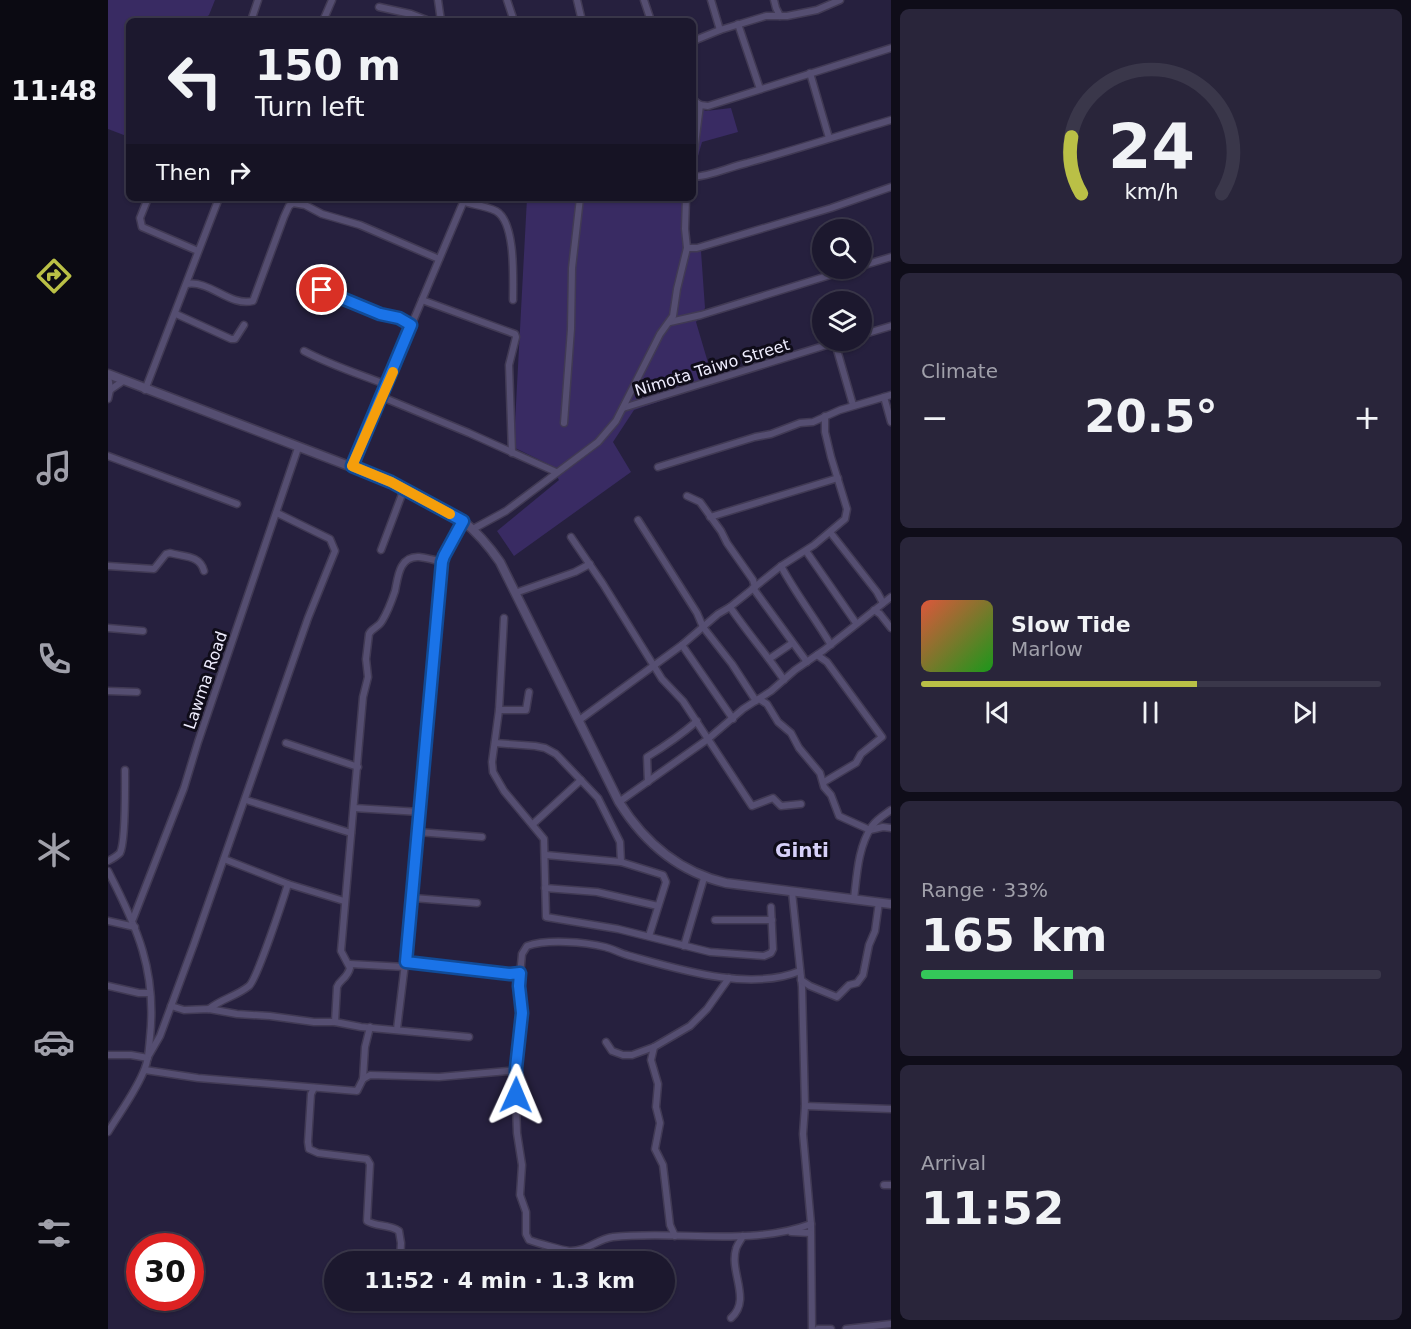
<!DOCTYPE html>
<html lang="en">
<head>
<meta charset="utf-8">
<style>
	:root { --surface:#1c182e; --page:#29253a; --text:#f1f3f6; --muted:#a0a0aa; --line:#3a374a; --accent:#bac046 }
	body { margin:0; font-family:"DejaVu Sans",sans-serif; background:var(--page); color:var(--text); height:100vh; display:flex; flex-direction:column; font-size:22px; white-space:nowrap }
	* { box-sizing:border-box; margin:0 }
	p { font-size:20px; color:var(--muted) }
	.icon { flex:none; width:33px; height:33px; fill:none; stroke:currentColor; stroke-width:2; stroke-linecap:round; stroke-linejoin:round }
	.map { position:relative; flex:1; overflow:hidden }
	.panel { display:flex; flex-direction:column; gap:9px; padding:9px; background:#0f0d19; width:520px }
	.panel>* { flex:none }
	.hud { position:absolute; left:18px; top:18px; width:570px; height:183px; border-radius:9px; box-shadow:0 2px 4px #0004,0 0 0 2px var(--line); background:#1c182e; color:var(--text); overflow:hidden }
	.fabs { position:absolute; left:704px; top:219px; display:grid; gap:12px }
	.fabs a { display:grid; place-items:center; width:60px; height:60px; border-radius:50%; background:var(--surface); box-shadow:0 2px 4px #0004,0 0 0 2px var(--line); font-size:30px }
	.speed { position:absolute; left:18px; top:1233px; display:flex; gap:12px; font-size:30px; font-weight:700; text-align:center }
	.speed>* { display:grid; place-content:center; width:78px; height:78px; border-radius:50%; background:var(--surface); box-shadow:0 2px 4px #0004,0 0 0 2px var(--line); line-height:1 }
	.speed .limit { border:9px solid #d22; background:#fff; color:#111 }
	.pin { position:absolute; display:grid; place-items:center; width:51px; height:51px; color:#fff; margin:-26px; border:3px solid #fff; border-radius:50%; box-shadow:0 2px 6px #0007 }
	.me { position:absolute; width:66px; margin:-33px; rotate:1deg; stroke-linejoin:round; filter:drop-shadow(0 0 4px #0008) }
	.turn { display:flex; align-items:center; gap:21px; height:126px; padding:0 30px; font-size:27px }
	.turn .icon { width:78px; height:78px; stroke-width:2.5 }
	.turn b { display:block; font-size:42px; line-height:51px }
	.then { display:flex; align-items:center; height:57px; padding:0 30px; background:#0003; gap:12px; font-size:22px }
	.big { font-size:45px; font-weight:800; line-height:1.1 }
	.panel .card { flex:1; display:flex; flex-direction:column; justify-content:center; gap:9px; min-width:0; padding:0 21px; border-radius:9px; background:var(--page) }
	.panel .dial { align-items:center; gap:0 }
	.dial svg { height:156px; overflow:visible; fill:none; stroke:var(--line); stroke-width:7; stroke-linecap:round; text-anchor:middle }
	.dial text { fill:var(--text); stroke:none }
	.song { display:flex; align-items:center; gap:18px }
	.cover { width:72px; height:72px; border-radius:9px; background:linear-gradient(135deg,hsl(10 70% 55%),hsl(120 70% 35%)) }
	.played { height:6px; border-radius:3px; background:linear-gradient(90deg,var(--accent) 60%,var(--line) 60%) }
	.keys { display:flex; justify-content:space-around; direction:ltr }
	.heat { display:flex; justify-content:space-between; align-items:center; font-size:33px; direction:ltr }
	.charge { height:9px; border-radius:4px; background:linear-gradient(90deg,#34c759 33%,var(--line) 0) }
	.trip { position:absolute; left:216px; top:1251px; width:351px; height:60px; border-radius:30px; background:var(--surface); box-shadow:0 2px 4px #0004,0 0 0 2px var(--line); font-weight:800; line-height:60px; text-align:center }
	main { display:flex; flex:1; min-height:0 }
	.menu { display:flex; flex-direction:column; width:108px; justify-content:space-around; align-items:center; background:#0b0a12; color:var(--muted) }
	.menu .icon { width:42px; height:42px }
	.menu .selected { color:var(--accent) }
	.menu b { font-size:27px; color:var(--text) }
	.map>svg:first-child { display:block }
</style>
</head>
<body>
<main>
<nav class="menu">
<b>11:48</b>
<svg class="icon selected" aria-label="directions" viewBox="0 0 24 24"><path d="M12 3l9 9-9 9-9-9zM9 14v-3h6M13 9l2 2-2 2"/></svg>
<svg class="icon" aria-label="music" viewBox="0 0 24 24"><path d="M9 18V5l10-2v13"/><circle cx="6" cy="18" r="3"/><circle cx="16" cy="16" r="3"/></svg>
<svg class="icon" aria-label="phone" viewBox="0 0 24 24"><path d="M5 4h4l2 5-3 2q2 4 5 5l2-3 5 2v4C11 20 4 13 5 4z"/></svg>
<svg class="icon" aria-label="climate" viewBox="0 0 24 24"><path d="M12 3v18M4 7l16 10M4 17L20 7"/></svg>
<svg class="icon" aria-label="car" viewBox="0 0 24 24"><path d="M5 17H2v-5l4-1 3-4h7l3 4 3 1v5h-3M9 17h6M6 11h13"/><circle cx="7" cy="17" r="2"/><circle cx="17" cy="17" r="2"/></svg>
<svg class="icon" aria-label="filters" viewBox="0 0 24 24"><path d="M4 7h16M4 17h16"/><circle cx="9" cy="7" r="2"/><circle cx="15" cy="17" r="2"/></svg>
</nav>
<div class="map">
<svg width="783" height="1329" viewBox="0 0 783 1329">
	<rect width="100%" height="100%" fill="#26203e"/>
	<g fill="#392b63">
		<path d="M 0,0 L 107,0 L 101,15 L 93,21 L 21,21 L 21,137 L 0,129 Z"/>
		<path d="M 585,104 L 598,111 L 623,108 L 630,132 L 594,142 L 585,173 Z"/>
		<path d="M 419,198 L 582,198 L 577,243 L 593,251 L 597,308 L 588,322 L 606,383 L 526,410 L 505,442 L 523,472 L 406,556 L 389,531 L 451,480 L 442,465 L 407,448 L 407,423 Z"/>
	</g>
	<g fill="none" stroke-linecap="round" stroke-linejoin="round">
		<g stroke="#413a54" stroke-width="9">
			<g id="minor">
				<path d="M 330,0 L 333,21"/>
				<path d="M 399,0 L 406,21"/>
				<path d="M 469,0 L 474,21"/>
				<path d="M 536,0 L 543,21"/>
				<path d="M 603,0 L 612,30"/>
				<path d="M 666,0 L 668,8 L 672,16"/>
				<path d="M 271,7 L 303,14 L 321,21"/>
				<path d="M 143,21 L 150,0"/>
				<path d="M 215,21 L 224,0"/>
				<path d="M 630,24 L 652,89"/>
				<path d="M 585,41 L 612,30 L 658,16 L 679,16 L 709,10 L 732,0"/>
				<path d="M 702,73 L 721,138"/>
				<path d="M 585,100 L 592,105 L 600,106 L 783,48"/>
				<path d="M 585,160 L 592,105"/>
				<path d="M 585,177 C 604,176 621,167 639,163 C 687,150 735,134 783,120"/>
				<path d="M 40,198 L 32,218 L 34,227 L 90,251"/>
				<path d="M 356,202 C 366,205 378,206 388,211 C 408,222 405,279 405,300"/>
				<path d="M 579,248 L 589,248 L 723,208 L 783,187"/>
				<path d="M 753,266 L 783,257"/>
				<path d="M 79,284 C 102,280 122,307 145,301 L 176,217 L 181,206 L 185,203 L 197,205 L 214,214 L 252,225 L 331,259"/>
				<path d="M 207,291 L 214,290 L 272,314 L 291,318 L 303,325"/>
				<path d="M 314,300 L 407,334 L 408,337 L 401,365 L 404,453"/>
				<path d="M 68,314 L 123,339 L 127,339 L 136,325"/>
				<path d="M 562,322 L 593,315 L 745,268"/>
				<path d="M 753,335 L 783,326"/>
				<path d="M 727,343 L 745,405"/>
				<path d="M 196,351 C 222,365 251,374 279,385"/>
				<path d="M 2,390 L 15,381"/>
				<path d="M 37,390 L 111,198"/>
				<path d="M 274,397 L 361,433 L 448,472"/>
				<path d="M 776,397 L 783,422"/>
				<path d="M 0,399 L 2,390 L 0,375"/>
				<path d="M 515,408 L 735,340"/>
				<path d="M 456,423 L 463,329 L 464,268 L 472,198"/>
				<path d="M 0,456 L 129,504"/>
				<path d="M 244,466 L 357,198"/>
				<path d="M 550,467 L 647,437 L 663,434 L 692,423 L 705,422 L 732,410 L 783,395"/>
				<path d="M 579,496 L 592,502 L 613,531 L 619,543 L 645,580 L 647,587"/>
				<path d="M 602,517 L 730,478"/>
				<path d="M 530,520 L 589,613 L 595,627 L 624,664 L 648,701"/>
				<path d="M 365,529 L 398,511 L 490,442 L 508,421 L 552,334 L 565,316 L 569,289 L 579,248 L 577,229 L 578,198"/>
				<path d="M 722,532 L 769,592 L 775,603"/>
				<path d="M 463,537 L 495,584 L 554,679 L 575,701 L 644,806 L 665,798 L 673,806 L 693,804"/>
				<path d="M 273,550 L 296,489"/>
				<path d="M 698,551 L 748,623"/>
				<path d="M 0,566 L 46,569 L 58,554 L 62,553 C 76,557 92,555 96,571"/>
				<path d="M 673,566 C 688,594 707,618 723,645"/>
				<path d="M 645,588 L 699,662"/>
				<path d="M 407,593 L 467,572 L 482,564"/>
				<path d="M 622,607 C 639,632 659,655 676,680"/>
				<path d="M 766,610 L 772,614 L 783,628"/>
				<path d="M 396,618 L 391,710 L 384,762 L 385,772 L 396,791 L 436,839 L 438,917 L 510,929 L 602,952 L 656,956 L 663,953 L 665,949 L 663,907"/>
				<path d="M 0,628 L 35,631"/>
				<path d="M 574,645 L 625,719"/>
				<path d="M 709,655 L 719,662 L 774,737 L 753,754 L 748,763 L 716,782"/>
				<path d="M 661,659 L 683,644"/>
				<path d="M 0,691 L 29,692"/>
				<path d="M 651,699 L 659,704 L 670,722 L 683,733 L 691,748 L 712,773 L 716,787 L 723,795 L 731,816 L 762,830 L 775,827 L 783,828"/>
				<path d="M 391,710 L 418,710 L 421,692"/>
				<path d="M 470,721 L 574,645 L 610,614 L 622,607 L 673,566 L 706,545 L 737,519 L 739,509 L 723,457 L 717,432 L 717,416"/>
				<path d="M 178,743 L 250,767"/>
				<path d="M 387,743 L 427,746 L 437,748 L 448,754 L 490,798 L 512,842 L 513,862"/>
				<path d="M 540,782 L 539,757 C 557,746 573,735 589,721"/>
				<path d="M 138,800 L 243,833"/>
				<path d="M 511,802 L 600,739 L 635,709 L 663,691 L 687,670 L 716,650 L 783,597"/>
				<path d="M 246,808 L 312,812"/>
				<path d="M 425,824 L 473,780"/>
				<path d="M 310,832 L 374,837"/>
				<path d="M 438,855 L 513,862 L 555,875 L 558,882 L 541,936"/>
				<path d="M 116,859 L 180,884 L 236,901"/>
				<path d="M 0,861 C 4,859 9,856 12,853 C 18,841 17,786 17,770"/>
				<path d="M 0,871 C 29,927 49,971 42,1037 C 41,1047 41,1058 37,1068 C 29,1090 12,1112 0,1132"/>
				<path d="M 437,888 L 489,892 L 550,906"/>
				<path d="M 684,892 L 694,987 L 697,1106 L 695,1134 L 703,1224 L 704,1329"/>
				<path d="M 305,898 L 369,903"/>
				<path d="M 746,899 C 749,874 750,847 764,826 C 769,819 776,815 783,810"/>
				<path d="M 25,919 L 76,788 L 90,742 L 190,448"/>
				<path d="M 607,920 L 664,920"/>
				<path d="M 0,921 L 27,927"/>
				<path d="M 576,946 L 596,878"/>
				<path d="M 298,962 L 402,974 L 413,973"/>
				<path d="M 242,964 L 297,967"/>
				<path d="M 692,971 C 641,992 570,969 519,955 C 512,953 505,949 497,947 C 477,942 439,939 419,946 L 414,954 L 411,986 L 414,1013 L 407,1077 L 409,1133 L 414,1165 L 412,1195 L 418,1212 L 418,1234 L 421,1240 C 429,1243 454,1250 461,1251 C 478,1252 489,1239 505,1237 C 570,1230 640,1247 703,1224"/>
				<path d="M 693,980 L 702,986 L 729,997 L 741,985 L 749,983 L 755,975 L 761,945 L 767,931 L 771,902"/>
				<path d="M 0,986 L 31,993 L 42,993"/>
				<path d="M 63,1006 L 76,1010 L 101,1009 L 129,1014 L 162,1016 L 206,1022 L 227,1022 L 253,1027 L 361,1037"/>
				<path d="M 101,1009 C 113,999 129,996 141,986 C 149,979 175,900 180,884"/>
				<path d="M 227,1022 L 229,987 C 232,979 239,979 242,968 L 233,951 L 255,697 L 260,677 L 258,659 L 261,634 C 264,628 271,627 274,621 C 279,613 284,600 287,591 C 290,577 291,556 311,557 C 319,558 327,560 334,562"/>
				<path d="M 289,1029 L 305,898 L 334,562 L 335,556 L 355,521"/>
				<path d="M 498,1042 L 504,1051 L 515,1055 L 524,1055 L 546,1047 L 582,1026 L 599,1009 L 621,978"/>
				<path d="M 546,1047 L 543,1060 L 550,1084 L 548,1107 L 552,1123 L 547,1149 L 555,1165 L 562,1225 L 567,1236"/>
				<path d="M 0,1055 L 23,1055 L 40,1058"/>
				<path d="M 41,1055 L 52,1036 L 86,944 L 200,618 L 227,551 L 222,539 L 169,513"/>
				<path d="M 37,1070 L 90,1078 L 249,1091 L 255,1079 L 257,1047 L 262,1027"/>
				<path d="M 255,1079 L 262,1075 L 331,1077 L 400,1071 L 408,1073"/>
				<path d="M 206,1088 L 203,1094 L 200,1142 L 201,1149 L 210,1153 L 259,1159 L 262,1164 L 259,1221 C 268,1227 281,1224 291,1231 L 293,1243 L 292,1262"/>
				<path d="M 697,1106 L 783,1109"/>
				<path d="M 776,1185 L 783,1185"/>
				<path d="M 683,1232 L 702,1233"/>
				<path d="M 623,1318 C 644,1300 621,1272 628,1249 C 629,1245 633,1240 635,1236"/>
				<path d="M 710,1329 L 723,1329"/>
				<path d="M 738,1329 L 783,1324"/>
			</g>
		</g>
		<g stroke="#413a54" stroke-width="11">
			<path id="secondary" d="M 0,374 L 283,482 L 355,521 C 370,533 381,546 392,562 L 511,802 C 536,842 571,872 618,883 L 783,904"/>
		</g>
		<use href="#minor" stroke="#554e71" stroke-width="6"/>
		<use href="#secondary" stroke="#554e71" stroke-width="8"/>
	</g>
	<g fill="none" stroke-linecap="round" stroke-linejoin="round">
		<g stroke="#114b97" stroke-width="15">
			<path id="route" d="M 214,290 L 272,314 L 291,318 L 303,325 L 244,466 L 283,482 L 355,521 L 336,556 L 334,562 L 298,962 L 402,974 L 412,973 L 411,986 L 414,1013 L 408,1068 L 408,1095"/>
		</g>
		<use href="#route" stroke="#1a73e8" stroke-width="10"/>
		<path stroke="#f59e0b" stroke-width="10" d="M 285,372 L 244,466 L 283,482 L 342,514"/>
	</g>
	<g text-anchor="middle" stroke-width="6" stroke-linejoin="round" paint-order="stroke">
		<g font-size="16" fill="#efedfe" stroke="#0f0c19">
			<text transform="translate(604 367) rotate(-17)" y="6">Nimota Taiwo Street</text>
			<text transform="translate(97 680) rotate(-71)" y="6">Lawma Road</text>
		</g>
		<g font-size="20" font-weight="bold" fill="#d7d1f9" stroke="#0f0c19">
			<text x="694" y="857">Ginti</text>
		</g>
	</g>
</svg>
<div class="fabs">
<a><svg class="icon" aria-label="search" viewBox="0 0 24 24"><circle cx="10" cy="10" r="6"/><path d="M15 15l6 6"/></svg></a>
<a><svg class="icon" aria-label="layers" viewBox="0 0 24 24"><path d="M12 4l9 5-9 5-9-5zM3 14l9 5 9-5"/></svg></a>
</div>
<div class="speed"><div class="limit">30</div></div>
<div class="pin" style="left:214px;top:290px;background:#d93025"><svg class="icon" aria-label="arrive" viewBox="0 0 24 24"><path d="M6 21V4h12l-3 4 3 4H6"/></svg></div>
<svg class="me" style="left:408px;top:1095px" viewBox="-20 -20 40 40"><path d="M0-17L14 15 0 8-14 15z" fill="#1a73e8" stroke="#fff" stroke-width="4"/></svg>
<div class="trip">11:52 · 4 min · 1.3 km</div>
<div class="hud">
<div class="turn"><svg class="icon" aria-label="left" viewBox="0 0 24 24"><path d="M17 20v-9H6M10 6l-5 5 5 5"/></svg><div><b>150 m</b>Turn left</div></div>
<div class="then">Then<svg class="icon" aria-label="right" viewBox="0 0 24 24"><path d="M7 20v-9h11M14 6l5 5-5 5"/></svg></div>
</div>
</div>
<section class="panel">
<div class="card dial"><svg viewBox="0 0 100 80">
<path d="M14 69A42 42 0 1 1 86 69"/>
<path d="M14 69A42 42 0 0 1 9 40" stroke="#bac046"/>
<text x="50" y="56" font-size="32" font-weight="700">24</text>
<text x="50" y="72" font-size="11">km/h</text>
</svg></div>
<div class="card"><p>Climate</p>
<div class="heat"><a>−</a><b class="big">20.5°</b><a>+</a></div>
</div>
<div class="card">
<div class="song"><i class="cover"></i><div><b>Slow Tide</b><p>Marlow</p></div></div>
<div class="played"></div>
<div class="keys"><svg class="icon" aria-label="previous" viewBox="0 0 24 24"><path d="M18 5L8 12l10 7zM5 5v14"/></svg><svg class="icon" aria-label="pause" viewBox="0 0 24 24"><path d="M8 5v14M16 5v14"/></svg><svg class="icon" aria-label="next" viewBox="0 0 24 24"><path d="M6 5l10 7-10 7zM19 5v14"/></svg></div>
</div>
<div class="card"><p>Range · 33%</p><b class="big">165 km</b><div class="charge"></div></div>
<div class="card"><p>Arrival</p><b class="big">11:52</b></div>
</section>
</main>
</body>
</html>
